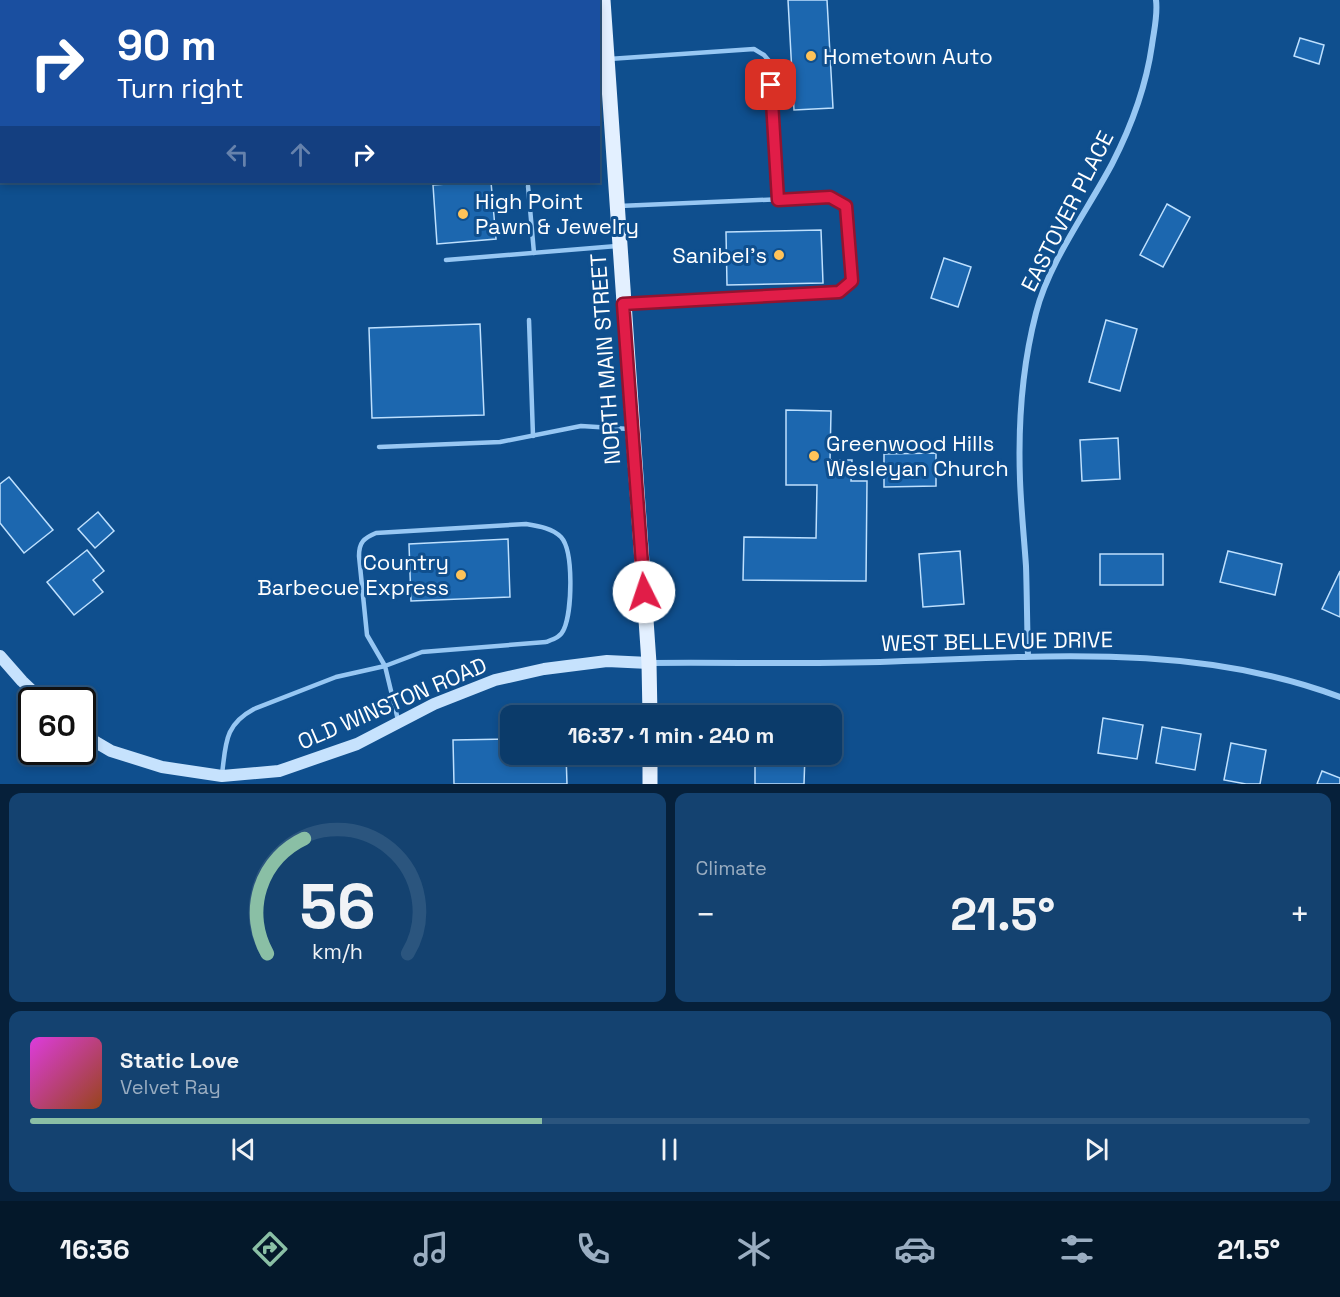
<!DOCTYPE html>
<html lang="en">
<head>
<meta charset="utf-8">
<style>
	:root { --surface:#0b3b6a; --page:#144270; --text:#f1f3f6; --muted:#9aadc1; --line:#2b557e; --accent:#8abfa5 }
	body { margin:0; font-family:"Space Grotesk",sans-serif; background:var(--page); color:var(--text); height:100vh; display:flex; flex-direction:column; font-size:22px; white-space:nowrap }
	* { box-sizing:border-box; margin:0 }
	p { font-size:20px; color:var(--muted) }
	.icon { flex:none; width:33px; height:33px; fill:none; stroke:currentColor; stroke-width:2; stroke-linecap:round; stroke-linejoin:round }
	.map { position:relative; height:784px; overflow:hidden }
	.sheet { display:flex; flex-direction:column; gap:9px; padding:9px; background:#06203a; flex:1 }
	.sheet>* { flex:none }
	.banner { position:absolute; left:0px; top:0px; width:600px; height:183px; box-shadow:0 3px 9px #0003,0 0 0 2px var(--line); background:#1a4fa0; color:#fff; overflow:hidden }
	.speed { position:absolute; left:18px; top:687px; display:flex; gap:12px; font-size:30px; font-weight:700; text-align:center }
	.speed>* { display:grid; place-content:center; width:78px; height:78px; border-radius:50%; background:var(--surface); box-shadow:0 3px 9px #0003,0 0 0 2px var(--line); line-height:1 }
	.speed .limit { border:3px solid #111; border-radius:9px; background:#fff; color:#111 }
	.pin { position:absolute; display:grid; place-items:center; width:51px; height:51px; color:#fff; margin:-26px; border-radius:12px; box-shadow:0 3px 9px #0006 }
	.me { position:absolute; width:66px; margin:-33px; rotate:356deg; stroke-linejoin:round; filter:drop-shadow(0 0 4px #0008) }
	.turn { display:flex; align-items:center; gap:21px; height:126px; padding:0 18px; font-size:27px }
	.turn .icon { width:78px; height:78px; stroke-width:2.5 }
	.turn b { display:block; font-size:42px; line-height:51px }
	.lanes { display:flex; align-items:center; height:57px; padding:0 18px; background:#0003; justify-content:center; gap:30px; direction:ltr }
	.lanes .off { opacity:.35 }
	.big { font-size:45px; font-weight:800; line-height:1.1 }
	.sheet .widget { flex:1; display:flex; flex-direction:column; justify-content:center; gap:9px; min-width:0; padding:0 21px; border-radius:12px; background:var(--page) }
	.sheet .dial { align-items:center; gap:0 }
	.dial svg { height:156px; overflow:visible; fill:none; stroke:var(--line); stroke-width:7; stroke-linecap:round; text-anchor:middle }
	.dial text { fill:var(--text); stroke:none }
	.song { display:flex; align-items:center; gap:18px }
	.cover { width:72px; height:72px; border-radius:9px; background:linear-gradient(135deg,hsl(300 70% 55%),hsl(20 70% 35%)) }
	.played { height:6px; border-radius:3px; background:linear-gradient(90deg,var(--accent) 40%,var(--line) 40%) }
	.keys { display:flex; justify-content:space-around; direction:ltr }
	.heat { display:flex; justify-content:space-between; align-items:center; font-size:33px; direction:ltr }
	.sheet .tiles { flex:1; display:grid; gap:9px; grid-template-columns:1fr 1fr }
	.widget:last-child { grid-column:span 2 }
	.trip { position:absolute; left:500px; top:705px; width:342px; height:60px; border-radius:12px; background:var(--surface); box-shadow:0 3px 9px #0003,0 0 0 2px var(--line); font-weight:800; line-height:60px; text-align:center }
	.tab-bar { display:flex; height:96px; justify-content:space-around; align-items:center; background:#04182a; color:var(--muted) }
	.tab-bar .icon { width:42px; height:42px }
	.tab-bar .active { color:var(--accent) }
	.tab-bar b { font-size:27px; color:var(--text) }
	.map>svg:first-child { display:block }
</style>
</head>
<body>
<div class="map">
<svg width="1340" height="784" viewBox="0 0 1340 784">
	<rect width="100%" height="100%" fill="#0f4f8e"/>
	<g fill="#1c67af" stroke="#bee0fe" stroke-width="1.5">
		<path d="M 788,0 L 827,0 L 833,108 L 794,110 Z"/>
		<path d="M 1300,38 L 1324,45 L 1319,64 L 1294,56 Z"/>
		<path d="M 474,182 L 491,182 L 496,239 L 437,244 L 433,185 Z"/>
		<path d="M 1167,204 L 1190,217 L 1163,267 L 1140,255 Z"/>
		<path d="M 821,230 L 823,283 L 727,285 L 726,232 Z"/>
		<path d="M 944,258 L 971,267 L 958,307 L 931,298 Z"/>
		<path d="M 1106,320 L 1137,329 L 1120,391 L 1089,382 Z"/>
		<path d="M 480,324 L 484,415 L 372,418 L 369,328 Z"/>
		<path d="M 786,410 L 831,411 L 830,460 L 852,460 L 851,481 L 867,481 L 866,581 L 743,580 L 744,537 L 816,538 L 817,485 L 786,485 Z"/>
		<path d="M 1118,438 L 1120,479 L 1082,481 L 1080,440 Z"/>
		<path d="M 936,453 L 936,486 L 884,487 L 884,454 Z"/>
		<path d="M 9,477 L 53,530 L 24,553 L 0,523 L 0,484 Z"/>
		<path d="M 98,512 L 114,531 L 95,548 L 78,529 Z"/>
		<path d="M 508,539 L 510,597 L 411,601 L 409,544 Z"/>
		<path d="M 87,550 L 104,571 L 93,580 L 103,592 L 74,615 L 47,582 Z"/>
		<path d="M 960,551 L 964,604 L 923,607 L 919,554 Z"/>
		<path d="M 1228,551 L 1282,564 L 1275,595 L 1220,582 Z"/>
		<rect x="1100" y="554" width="63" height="31"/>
		<path d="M 1340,571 L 1340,617 L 1322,609 Z"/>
		<path d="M 756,709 L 805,710 L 805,716 L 756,716 Z"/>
		<path d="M 1103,718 L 1143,725 L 1137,759 L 1098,753 Z"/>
		<path d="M 1162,727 L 1201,734 L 1195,770 L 1156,763 Z"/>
		<path d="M 510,739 L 510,754 L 566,754 L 567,784 L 454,784 L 453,740 Z"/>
		<path d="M 1231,743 L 1266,750 L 1260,784 L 1246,784 L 1224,780 Z"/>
		<path d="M 755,754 L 805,754 L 804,784 L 755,784 Z"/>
		<path d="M 1322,771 L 1340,778 L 1340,784 L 1317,784 Z"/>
	</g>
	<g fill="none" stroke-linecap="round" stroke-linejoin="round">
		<g stroke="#97c7f3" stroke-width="4.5">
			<path d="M 609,59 L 754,49 L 764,55 L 770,62 L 778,199"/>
			<path d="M 528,186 L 534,253"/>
			<path d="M 619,206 L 830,197 L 846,206 L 852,281 L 839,292 L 626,304"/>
			<path d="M 446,260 L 617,246"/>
			<path d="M 529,320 L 533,436"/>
			<path d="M 379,447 L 500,442 L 581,426 L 629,429"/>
			<path d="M 222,774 C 226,744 224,725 254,709 L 336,677 L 385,666 L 422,652 L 546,642 C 554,639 561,637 564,629 C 572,611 574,551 561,537 C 552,528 538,526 526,524 L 376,533 C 364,538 359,542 359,556 L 367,635 L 385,666 L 398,720"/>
		</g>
		<g stroke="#97c7f3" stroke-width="6">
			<path d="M 53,2 L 54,0"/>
			<path d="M 0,79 L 2,77"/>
			<path d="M 1028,656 C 1027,626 1027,596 1026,566 C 1024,537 1021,508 1020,480 C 1018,425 1022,367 1036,313 C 1049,262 1087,211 1112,164 C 1131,127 1146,87 1152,45 C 1154,30 1158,15 1156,0"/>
			<path d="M 650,663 C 735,662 820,665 904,661 C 1051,656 1200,644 1340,697"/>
		</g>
		<g stroke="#c6e2fd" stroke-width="12">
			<path d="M 0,656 L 22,681 L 42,700"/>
			<path d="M 82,734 L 111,751 L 162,767 L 222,776 L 279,771 L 357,744 L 434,704 L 495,680 L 544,669 L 607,661 L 649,663"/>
		</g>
		<g stroke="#e3f0ff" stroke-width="15">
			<path d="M 603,0 L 649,663 L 650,716"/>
			<path d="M 650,754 L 650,784"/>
		</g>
	</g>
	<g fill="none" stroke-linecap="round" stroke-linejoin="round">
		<g stroke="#92132f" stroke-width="15">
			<path id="route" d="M 644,592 L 623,304 L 839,292 L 852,281 L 846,206 L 830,197 L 778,200 L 771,85"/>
		</g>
		<use href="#route" stroke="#e11d48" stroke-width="10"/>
	</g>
	<g fill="#ffc359" stroke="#0f4f8e" stroke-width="2">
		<circle cx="811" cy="56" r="6"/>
		<circle cx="463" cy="214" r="6"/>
		<circle cx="779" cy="255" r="6"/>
		<circle cx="814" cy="456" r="6"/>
		<circle cx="461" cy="575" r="6"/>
	</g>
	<g text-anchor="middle" stroke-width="6" stroke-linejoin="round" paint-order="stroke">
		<g font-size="22" fill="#fff" stroke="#0f4f8e" text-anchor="start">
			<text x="823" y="64">Hometown Auto</text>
			<text x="475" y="209">High Point<tspan x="475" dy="25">Pawn &amp; Jewelry</tspan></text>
			<text x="767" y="263" text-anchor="end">Sanibel's</text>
			<text x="826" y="451">Greenwood Hills<tspan x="826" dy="25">Wesleyan Church</tspan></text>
			<text x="449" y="570" text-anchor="end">Country<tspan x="449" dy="25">Barbecue Express</tspan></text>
		</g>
		<g font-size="22" fill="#fff" stroke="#0f4f8e">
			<text transform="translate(1067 211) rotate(-63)" y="8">EASTOVER PLACE</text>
			<text transform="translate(605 359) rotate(-94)" y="8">NORTH MAIN STREET</text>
			<text transform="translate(997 641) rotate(-1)" y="8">WEST BELLEVUE DRIVE</text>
			<text transform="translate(392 703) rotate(-23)" y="8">OLD WINSTON ROAD</text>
		</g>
	</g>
</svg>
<div class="speed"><div class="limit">60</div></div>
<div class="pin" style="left:771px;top:85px;background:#d93025"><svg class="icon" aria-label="arrive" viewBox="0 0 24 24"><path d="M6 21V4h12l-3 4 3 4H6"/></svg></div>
<svg class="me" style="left:644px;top:592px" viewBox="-20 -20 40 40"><circle r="19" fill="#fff"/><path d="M0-13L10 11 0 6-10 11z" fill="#e11d48"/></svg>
<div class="trip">16:37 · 1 min · 240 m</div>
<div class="banner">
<div class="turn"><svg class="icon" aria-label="right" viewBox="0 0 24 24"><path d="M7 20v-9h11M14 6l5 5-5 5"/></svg><div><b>90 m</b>Turn right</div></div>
<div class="lanes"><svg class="icon off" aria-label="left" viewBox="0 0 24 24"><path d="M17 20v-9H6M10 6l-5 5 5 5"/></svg><svg class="icon off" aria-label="ahead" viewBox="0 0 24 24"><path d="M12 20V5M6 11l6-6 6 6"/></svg><svg class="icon" aria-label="right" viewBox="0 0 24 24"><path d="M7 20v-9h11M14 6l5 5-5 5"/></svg></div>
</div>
</div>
<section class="sheet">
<div class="tiles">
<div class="widget dial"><svg viewBox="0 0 100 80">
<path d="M14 69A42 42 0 1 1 86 69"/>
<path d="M14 69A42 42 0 0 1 33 10" stroke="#8abfa5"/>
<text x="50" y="56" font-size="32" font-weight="700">56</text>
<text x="50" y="72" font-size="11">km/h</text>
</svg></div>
<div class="widget"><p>Climate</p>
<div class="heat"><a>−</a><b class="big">21.5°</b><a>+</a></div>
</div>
<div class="widget">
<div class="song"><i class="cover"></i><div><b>Static Love</b><p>Velvet Ray</p></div></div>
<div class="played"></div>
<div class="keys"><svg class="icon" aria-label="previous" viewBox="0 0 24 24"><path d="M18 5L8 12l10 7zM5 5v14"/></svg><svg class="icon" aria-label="pause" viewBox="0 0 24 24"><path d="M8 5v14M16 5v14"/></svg><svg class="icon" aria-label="next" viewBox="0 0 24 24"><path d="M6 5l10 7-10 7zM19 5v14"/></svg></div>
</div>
</div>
</section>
<nav class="tab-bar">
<b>16:36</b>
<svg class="icon active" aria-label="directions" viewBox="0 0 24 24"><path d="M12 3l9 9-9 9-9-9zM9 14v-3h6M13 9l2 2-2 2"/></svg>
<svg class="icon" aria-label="music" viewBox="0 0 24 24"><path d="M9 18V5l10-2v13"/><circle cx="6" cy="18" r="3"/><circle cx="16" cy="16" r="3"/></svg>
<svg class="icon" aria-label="phone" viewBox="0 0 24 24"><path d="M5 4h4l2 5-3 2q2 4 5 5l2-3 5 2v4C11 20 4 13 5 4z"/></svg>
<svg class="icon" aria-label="climate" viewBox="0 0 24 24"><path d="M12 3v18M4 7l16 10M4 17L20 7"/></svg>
<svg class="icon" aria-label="car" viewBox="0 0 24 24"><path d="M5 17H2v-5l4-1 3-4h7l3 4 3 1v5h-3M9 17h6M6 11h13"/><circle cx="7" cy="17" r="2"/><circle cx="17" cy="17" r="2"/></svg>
<svg class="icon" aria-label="filters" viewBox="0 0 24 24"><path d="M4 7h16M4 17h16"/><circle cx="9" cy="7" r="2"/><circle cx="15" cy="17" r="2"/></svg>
<b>21.5°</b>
</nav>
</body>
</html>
